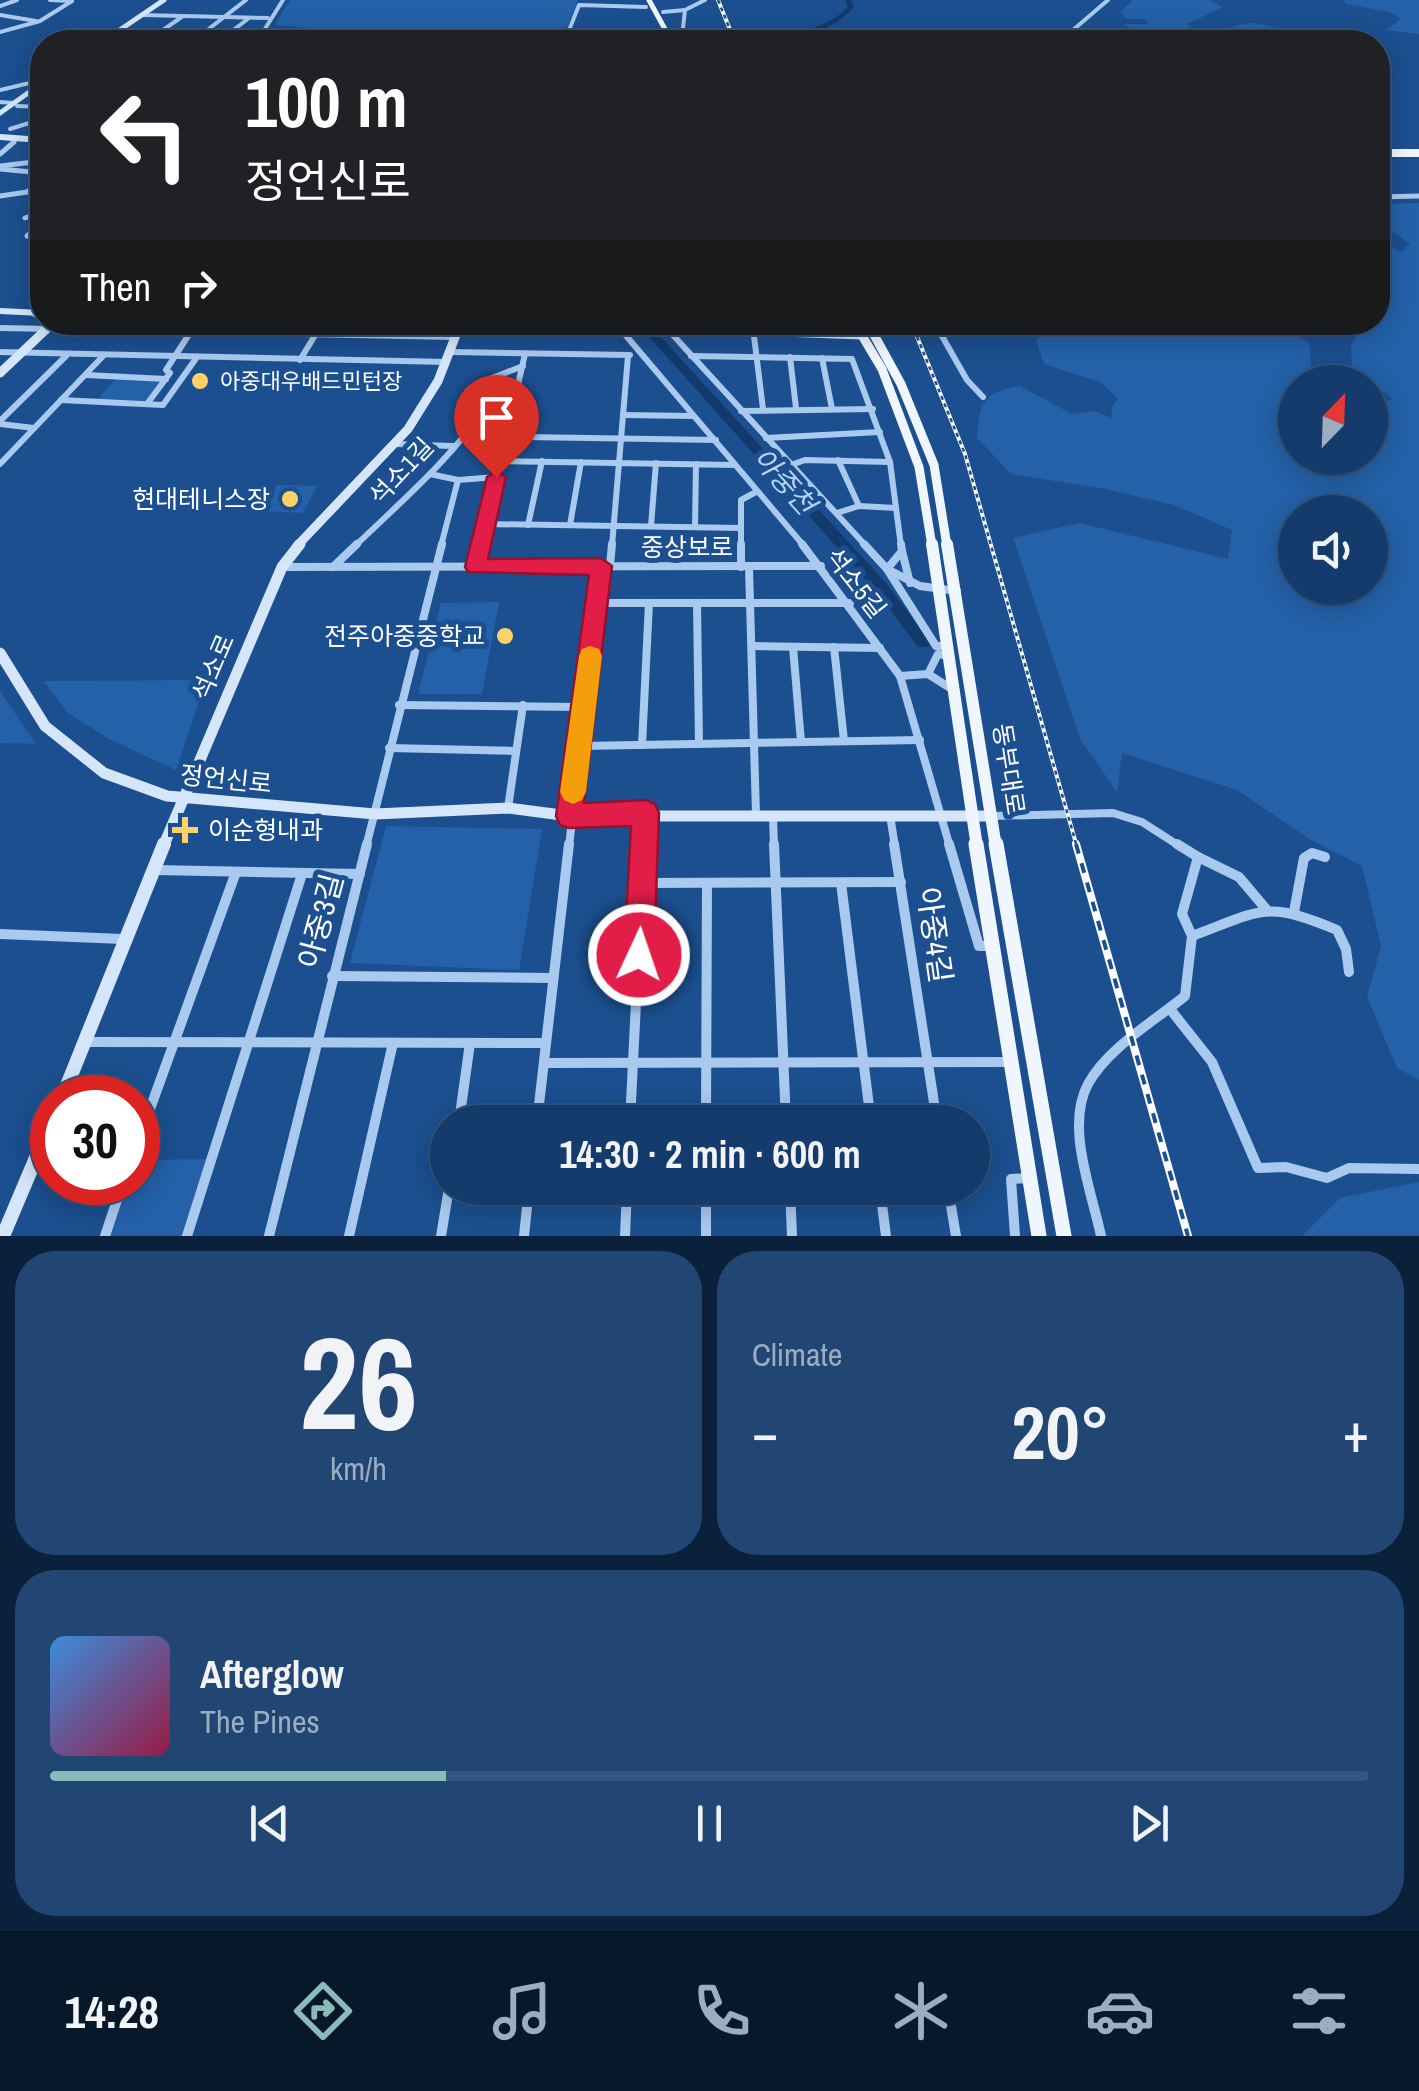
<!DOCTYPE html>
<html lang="en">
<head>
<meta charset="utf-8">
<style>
	:root { --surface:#143b6b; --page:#214673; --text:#f1f3f6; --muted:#9dadc1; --line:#33557e; --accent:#8bbbb9 }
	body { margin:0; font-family:"Archivo Narrow","Noto Sans KR",sans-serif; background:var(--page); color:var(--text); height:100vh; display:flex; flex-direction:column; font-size:38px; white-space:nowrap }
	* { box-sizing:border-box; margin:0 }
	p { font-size:32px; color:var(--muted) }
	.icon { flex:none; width:55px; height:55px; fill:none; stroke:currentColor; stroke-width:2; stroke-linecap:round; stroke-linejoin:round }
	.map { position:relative; height:1236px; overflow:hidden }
	.drawer { display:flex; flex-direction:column; gap:15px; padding:15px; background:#0b203b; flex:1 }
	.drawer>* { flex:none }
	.banner { position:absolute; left:30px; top:30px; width:1360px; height:305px; border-radius:40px; box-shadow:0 5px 25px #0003,0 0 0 2px var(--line); background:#202124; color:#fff; overflow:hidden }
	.needle { width:65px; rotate:23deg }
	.tools { position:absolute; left:1278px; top:365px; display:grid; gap:20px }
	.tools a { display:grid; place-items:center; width:110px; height:110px; border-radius:50%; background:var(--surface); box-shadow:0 5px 25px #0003,0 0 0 2px var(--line); font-size:50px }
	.speed { position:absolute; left:30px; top:1075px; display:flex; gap:20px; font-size:50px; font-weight:700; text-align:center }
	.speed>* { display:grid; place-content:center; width:130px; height:130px; border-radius:50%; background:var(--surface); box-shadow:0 5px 25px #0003,0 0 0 2px var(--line); line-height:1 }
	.speed .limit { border:15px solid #d22; background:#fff; color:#111 }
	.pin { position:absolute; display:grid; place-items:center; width:85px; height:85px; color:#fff; margin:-102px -42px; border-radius:50% 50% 50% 0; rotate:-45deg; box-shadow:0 0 10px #0007 }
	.pin .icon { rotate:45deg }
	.me { position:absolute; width:110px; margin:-55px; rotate:3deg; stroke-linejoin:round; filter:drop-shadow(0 0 8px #0008) }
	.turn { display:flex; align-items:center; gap:35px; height:210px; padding:0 50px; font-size:45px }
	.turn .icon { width:130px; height:130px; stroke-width:2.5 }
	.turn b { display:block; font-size:70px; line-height:85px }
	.then { display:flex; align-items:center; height:95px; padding:0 50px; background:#0003; gap:20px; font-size:38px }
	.big { font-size:75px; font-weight:800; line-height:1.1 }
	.drawer .card { flex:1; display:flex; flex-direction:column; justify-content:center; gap:15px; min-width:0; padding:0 35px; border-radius:40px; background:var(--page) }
	.drawer .dial { align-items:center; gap:0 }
	.dial b { font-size:130px; line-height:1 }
	.song { display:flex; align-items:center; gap:30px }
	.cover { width:120px; height:120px; border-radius:15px; background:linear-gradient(135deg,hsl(210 70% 55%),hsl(340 70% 35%)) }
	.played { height:10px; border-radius:5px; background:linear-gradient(90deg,var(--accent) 30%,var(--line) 30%) }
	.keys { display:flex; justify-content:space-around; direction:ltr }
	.heat { display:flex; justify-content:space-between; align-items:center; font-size:55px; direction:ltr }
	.drawer .tiles { flex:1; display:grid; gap:15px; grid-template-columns:1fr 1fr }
	.card:last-child { grid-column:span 2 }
	.trip { position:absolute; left:430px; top:1105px; width:560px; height:100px; border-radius:50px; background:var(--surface); box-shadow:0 5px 25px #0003,0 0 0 2px var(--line); font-weight:800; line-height:100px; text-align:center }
	.tab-bar { display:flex; height:160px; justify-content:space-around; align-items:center; background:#08182b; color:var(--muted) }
	.tab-bar .icon { width:70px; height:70px }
	.tab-bar .active { color:var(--accent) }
	.tab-bar b { font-size:45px; color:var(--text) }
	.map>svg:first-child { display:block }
</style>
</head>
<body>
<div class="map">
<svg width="1419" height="1236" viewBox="0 0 1419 1236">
	<rect width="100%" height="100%" fill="#1b4f8f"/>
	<g fill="#2461a8" fill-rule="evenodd">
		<path d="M 290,0 L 578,0 L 567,27 L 544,33 L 523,28 L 498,42 L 320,42 L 344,41 L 349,36 L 337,31 L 275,25 Z"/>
		<path d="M 1133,0 L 1209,0 L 1223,7 L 1187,24 C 1204,39 1222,30 1242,24 C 1252,21 1265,25 1275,27 L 1255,37 L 1257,42 C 1218,43 1155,46 1123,24 L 1148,24 L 1146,19 L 1127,19 L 1120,12 Z"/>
		<path d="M 1344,0 L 1419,0 L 1419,34 L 1385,30 L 1401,19 L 1389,12 L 1346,4 Z"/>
		<path d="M 1419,203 L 1419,1080 L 1397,1068 L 1367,997 L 1381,946 L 1362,866 L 1311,840 L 1237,790 L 1122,753 L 1117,792 L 1080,739 L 1013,538 L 1080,523 L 1228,559 L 1232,530 L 1174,505 L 1105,489 L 1011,474 L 977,438 C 980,403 982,392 1020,386 L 1072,414 L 1095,411 L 1111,418 L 1112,407 L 1118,399 L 1100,382 L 1044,364 L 1036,340 L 1052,323 L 1237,322 L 1241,327 L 1277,323 L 1309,343 L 1312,373 L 1295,382 L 1295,458 L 1370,458 L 1370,409 L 1392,399 L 1352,367 L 1351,346 L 1362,325 L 1360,323 L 1378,322 L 1378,240 L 1401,252 L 1410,244 L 1390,229 L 1378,204 ZM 1295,512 L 1370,512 L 1370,588 L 1295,588 Z"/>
		<path d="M 116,378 L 164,380 L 147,401 L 98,399 Z"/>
		<path d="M 277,485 L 317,486 L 303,513 L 263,511 Z"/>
		<path d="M 499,602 L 482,694 L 418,694 L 441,603 Z"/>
		<path d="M 206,680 L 176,770 L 109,739 L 68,713 L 43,681 Z"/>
		<path d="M 0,691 L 36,744 L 0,743 Z"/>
		<path d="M 386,826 L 542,829 L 519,970 L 350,963 Z"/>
		<path d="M 211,1159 L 187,1236 L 105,1236 L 123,1183 L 138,1182 L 138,1160 Z"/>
		<path d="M 1419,1182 L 1419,1236 L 1302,1236 L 1340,1198 Z"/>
	</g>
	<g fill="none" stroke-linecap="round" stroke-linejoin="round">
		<g fill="#123a6d" fill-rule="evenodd">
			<path d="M 845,0 L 851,0 L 854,7 C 835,29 796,44 768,42 C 795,31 826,30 848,7 Z"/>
			<path d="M 636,322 L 647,322 L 886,583 L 931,643 L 928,647 L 918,647 L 876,591 Z"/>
		</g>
		<g stroke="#a9c9ee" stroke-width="4">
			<path d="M 50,0 L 72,1"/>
			<path d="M 0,6 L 17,0"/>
			<path d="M 646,7 L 579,5 L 566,38 L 668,36"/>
			<path d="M 663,12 L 685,10"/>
			<path d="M 0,15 L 36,21"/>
			<path d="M 142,15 L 268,18"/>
			<path d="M 0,32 L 40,21 L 72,1"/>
			<path d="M 103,42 L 129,42"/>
			<path d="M 146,42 L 183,16"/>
			<path d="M 192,42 L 246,0"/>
			<path d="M 218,42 L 249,18"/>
			<path d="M 242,42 L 263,32 L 283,0"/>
			<path d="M 674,42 L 682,37 L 685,10 L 705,0"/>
			<path d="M 1059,42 L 1108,0"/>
			<path d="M 0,90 L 42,80"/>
			<path d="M 0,102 L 14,103"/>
			<path d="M 17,106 L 42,107"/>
			<path d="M 10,129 L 42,119"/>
		</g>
		<g stroke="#a9c9ee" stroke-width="5">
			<path d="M 0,154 L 14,142"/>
			<path d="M 0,166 L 42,161"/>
			<path d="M 0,169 L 42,173"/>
			<path d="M 27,192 L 42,192"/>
			<path d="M 0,196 L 27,192 L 42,180"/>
			<path d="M 1378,197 L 1419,196"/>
			<path d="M 25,218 L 42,212"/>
			<path d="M 42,223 L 27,236 L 42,236"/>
		</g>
		<g stroke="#a9c9ee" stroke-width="6">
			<path d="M 661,322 L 866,546"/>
			<path d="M 934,322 L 967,380 L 983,397"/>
			<path d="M 617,325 L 804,546"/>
			<path d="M 0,328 L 454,337"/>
			<path d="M 753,328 L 763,409"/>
			<path d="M 0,352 L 447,362"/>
			<path d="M 451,352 L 630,355"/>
			<path d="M 691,356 L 852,359 L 890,462 L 901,546"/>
			<path d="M 790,357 L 796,408"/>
			<path d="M 822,358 L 832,409"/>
			<path d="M 300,360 L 323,322"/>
			<path d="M 86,375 L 166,379"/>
			<path d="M 61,400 L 163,405 L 197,357"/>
			<path d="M 147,404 L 170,373 L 166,370 L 197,322"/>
			<path d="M 741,411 L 873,409"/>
			<path d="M 623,415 L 692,416"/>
			<path d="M 0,421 L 66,356"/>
			<path d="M 0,424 L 34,428"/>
			<path d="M 467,436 L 716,440"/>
			<path d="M 766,438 L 880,432"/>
			<path d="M 395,444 L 452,446"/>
			<path d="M 838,460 L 859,506"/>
			<path d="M 500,461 L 735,465"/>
			<path d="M 0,464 L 104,355"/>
			<path d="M 791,465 L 805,460 L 890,462"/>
			<path d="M 430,474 L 458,480 L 497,477"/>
			<path d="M 837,513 L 859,506 L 896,508"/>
			<path d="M 486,524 L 741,528"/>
			<path d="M 528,525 L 542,461"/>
			<path d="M 570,525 L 581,462"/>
			<path d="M 651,526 L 656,463"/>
			<path d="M 695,527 L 696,464"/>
			<path d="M 355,546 C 403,500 454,456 490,401 L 482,382 L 523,366"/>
			<path d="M 441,546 L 458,480"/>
			<path d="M 481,546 L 525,354"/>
			<path d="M 612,546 L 628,356"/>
			<path d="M 741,546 L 741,500 L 756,492"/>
		</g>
		<g stroke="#a9c9ee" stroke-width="8">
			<path d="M 741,544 L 741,567"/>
			<path d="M 802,544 L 900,676 L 950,847"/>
			<path d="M 864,544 L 887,569 L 936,646 L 949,646"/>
			<path d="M 901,544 L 902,551 L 887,569 L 920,586 L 957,591"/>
			<path d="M 902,551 L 910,583"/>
			<path d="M 610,566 L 612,544"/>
			<path d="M 282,567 L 821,566"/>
			<path d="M 333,567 L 357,544"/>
			<path d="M 476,567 L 481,544"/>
			<path d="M 749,567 L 756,815"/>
			<path d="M 597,603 L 850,603"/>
			<path d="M 697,603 L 699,744"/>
			<path d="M 752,646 L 880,648"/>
			<path d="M 793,647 L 801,742"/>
			<path d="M 834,647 L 844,741"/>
			<path d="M 928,674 L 938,654 L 950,656"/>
			<path d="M 900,676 L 928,674 L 955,691"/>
			<path d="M 399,705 L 584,707"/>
			<path d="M 642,745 L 649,603"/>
			<path d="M 580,746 L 920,740"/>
			<path d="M 389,748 L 516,751"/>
			<path d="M 508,808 L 523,705"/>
			<path d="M 890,815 L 895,847"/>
			<path d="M 773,816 L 774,847"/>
			<path d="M 991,816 L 1113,813 L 1142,822 L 1181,847"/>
			<path d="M 366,847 L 442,544"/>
			<path d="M 569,847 L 601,566"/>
			<path d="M 644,847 L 646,813"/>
		</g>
		<g stroke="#a9c9ee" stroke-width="10">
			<path d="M 774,844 L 786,1122"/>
			<path d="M 894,844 L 937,1122"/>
			<path d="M 949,844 L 979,946 L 990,946"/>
			<path d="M 1198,857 L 1239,877 L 1266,909"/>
			<path d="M 154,870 L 360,874"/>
			<path d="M 642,883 L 901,882"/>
			<path d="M 841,883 L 871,1122"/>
			<path d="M 1294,912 L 1304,858 L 1312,853 L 1325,857"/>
			<path d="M 0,934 L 123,939"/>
			<path d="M 1192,936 C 1262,910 1265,900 1337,930 L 1346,949 L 1349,972"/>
			<path d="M 332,976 L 553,978"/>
			<path d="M 1170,1009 L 1212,1062 L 1258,1168 L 1286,1167 L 1327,1178 L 1349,1168 L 1419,1169"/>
			<path d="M 86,1042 L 545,1043"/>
			<path d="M 544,1063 L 1009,1062"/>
			<path d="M 459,1122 L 470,1043"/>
			<path d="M 537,1122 L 569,844"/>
			<path d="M 630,1122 L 644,844"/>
			<path d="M 706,1122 L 707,883"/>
			<path d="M 138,1142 L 236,872"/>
			<path d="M 706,1188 L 706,1236"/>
			<path d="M 790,1188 L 792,1236"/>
			<path d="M 880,1188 L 886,1236"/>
			<path d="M 948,1188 L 956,1236"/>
			<path d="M 105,1236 L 123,1182"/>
			<path d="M 187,1236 L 302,874"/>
			<path d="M 269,1236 L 367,844"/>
			<path d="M 349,1236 L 393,1043"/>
			<path d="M 441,1236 L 449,1188"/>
			<path d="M 524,1236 L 529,1188"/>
			<path d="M 625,1236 L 627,1188"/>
			<path d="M 1015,1236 L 1011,1179 L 1028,1178"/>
			<path d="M 1101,1236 C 1092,1192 1065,1127 1088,1084 C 1108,1048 1153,1022 1185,996 L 1192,936 L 1182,914 L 1198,857 L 1177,844"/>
		</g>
		<g stroke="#d6e6fa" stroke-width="5">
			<path d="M 102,42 L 164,0"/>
			<path d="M 0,113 L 42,83"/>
			<path d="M 0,137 L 10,138"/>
		</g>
		<g stroke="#d6e6fa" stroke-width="6">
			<path d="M 0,137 L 42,140"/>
			<path d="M 0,311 L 42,313"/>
		</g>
		<g stroke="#d6e6fa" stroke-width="9">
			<path d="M 36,313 L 42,313"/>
			<path d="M 518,322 L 862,335"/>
			<path d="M 807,322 L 847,322"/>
			<path d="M 0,373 L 54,322"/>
			<path d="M 297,546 L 408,429 L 438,381 L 461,322"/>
		</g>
		<g stroke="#d6e6fa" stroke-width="11">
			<path d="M 0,653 L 45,726 L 104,773 L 167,796 L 375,814 L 508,808 L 569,816 L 991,816"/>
			<path d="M 163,847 L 282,567 L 300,544"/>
		</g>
		<g stroke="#d6e6fa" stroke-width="14">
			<path d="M 62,1098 L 164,844"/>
			<path d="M 3,1236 L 52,1120"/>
		</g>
		<path stroke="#f0f6ff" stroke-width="5" d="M 649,0 L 672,42"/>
		<path stroke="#f0f6ff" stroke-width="8" d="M 1378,153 L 1419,153"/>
		<g stroke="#f0f6ff" stroke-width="9">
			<path d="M 854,322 L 882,369 L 919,467 L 932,546"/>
			<path d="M 867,322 L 901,384 L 934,465 L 947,546"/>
		</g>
		<g stroke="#f0f6ff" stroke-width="12">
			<path d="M 932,544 L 977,847"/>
			<path d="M 947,544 L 996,847"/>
		</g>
		<g stroke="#f0f6ff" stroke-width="15">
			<path d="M 976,844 L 1039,1236"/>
			<path d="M 996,844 L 1064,1236"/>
		</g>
		<g stroke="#fff" stroke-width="4">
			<g id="rail-far1">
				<path d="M 718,0 L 735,42"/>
				<path d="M 911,322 L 965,454 L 1077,847"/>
			</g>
		</g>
		<g stroke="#fff" stroke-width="8">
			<path id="rail" d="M 1076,844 L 1188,1236"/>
		</g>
		<use href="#rail-far1" stroke="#1b4f8f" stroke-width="2.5" stroke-dasharray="4" stroke-linecap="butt"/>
		<use href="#rail" stroke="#1b4f8f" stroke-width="4" stroke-dasharray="10" stroke-linecap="butt"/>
	</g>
	<path fill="#e11d48" stroke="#92132f" stroke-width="2.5" d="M 496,471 L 506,477 L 488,559 L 601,558 L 612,566 L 584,803 L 646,800 L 655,804 L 659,813 L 654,955 L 649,966 L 639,970 L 628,966 L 624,955 L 631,826 L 569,828 L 560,825 L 556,816 L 589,575 L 468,572 L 465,567 L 487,477 Z"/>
	<path fill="#f59e0b" d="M 590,646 L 599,649 L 602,656 L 586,792 L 582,800 L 573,804 L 564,800 L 560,792 L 579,656 L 582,649 Z"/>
	<g fill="#ffd166" stroke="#1b4f8f" stroke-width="4">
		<circle cx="200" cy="381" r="10"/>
		<circle cx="290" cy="499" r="10"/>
		<circle cx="505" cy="636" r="10"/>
		<path d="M180 815h10v10h10v10h-10v10h-10v-10h-10v-10h10z"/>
	</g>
	<g text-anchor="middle" stroke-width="10" stroke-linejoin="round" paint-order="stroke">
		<g font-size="22" fill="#fff" stroke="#1b4f8f" text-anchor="start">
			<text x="220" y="389">아중대우배드민턴장</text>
		</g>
		<g font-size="25" fill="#fff" stroke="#1b4f8f">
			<text transform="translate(401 471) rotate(-47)" y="9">석소1길</text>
			<text x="687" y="556">중상보로</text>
			<text transform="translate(856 583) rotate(52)" y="9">석소5길</text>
			<text transform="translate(213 667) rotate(-67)" y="9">석소로</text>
			<text transform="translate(1009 769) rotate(81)" y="9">동부대로</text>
			<text transform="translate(226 779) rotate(6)" y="9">정언신로</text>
		</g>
		<g font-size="25" fill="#fff" stroke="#1b4f8f" text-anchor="end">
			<text x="270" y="508">현대테니스장</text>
			<text x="485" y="645">전주아중중학교</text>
			<text x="208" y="839" text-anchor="start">이순형내과</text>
		</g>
		<g font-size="28" font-style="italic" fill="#b5d3f5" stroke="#1b4f8f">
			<text transform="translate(784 481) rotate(48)" y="10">아중천</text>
		</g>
		<g font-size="30" fill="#fff" stroke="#1b4f8f">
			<text transform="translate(321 921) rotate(-75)" y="10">아중3길</text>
			<text transform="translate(934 935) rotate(82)" y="10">아중4길</text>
		</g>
	</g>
</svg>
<div class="tools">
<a><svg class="needle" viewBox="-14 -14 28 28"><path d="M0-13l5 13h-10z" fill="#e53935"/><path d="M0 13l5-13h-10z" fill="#9dadc1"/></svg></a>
<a><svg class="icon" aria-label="sound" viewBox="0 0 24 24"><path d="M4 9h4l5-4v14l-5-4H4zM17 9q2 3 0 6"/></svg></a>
</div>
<div class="speed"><div class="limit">30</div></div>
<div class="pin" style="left:496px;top:477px;background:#d93025"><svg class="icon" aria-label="arrive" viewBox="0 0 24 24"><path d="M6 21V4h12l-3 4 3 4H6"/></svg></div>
<svg class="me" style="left:639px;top:955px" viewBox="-20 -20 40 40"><circle r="17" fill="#e11d48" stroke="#fff" stroke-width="3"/><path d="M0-11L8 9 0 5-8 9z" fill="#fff"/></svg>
<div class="trip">14:30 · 2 min · 600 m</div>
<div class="banner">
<div class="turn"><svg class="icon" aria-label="left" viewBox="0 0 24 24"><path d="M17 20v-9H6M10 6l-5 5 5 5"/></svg><div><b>100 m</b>정언신로</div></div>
<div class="then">Then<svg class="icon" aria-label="right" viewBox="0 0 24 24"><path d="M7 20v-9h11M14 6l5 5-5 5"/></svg></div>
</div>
</div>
<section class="drawer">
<div class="tiles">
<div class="card dial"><b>26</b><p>km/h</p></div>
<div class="card"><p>Climate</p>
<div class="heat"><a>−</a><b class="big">20°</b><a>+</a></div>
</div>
<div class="card">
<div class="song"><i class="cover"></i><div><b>Afterglow</b><p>The Pines</p></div></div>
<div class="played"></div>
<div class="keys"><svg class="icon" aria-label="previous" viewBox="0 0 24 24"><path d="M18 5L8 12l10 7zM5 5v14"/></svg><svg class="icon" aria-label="pause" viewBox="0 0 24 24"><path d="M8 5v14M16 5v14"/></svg><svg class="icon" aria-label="next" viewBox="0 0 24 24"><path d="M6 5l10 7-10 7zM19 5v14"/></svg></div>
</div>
</div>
</section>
<nav class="tab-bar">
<b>14:28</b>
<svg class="icon active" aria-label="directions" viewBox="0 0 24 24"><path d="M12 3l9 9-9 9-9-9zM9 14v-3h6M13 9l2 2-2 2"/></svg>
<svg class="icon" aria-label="music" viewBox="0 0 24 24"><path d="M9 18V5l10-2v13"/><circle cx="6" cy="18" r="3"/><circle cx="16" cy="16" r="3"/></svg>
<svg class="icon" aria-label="phone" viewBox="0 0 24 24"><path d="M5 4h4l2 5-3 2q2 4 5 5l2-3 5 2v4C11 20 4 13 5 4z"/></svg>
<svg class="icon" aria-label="climate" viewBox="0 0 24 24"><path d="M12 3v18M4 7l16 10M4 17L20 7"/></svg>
<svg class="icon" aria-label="car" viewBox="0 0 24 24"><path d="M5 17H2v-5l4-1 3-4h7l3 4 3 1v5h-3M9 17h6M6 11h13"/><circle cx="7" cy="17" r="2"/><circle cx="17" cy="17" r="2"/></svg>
<svg class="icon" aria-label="filters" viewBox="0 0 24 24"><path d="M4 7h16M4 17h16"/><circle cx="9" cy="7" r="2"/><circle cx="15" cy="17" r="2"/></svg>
</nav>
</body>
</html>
